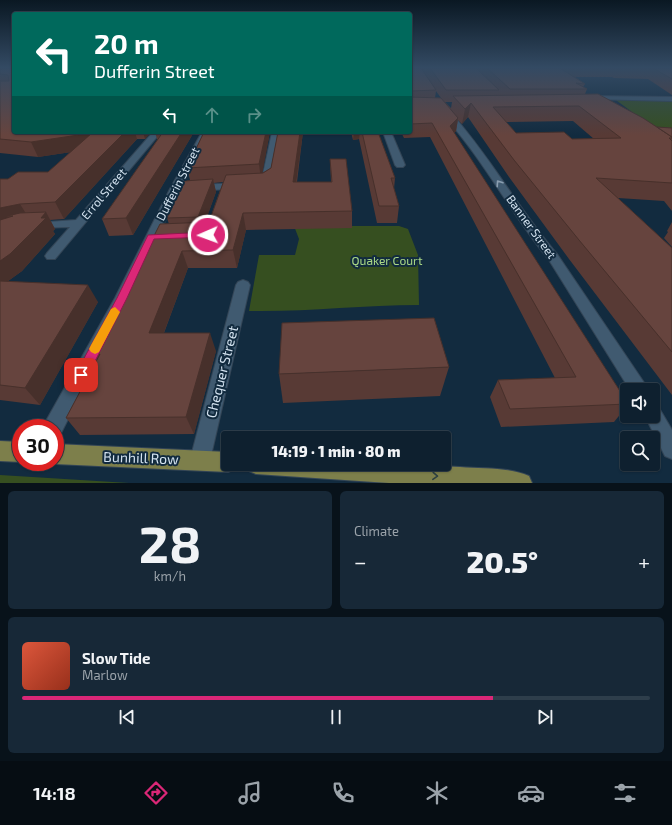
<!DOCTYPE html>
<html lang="en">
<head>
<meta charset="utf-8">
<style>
	:root { --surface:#0e202f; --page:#172837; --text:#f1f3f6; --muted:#9ba3aa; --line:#2e3e4b; --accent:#db2777 }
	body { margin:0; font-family:"Exo 2",sans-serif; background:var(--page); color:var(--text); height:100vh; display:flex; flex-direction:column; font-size:15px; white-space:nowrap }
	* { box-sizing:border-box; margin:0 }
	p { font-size:13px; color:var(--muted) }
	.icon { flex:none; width:22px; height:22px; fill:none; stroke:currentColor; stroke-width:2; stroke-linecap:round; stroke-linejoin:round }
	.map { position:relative; height:483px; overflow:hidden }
	.panel { display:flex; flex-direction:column; gap:8px; padding:8px; background:#08121a; flex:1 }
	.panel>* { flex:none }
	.hud { position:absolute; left:12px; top:12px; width:400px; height:122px; border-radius:4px; box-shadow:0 1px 3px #0004,0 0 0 1px var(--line); background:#00695c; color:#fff; overflow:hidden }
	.tools { position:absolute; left:620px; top:383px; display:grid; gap:8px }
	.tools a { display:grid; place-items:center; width:40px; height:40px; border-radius:4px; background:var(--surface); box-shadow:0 1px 3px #0004,0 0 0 1px var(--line); font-size:20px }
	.speed { position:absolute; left:12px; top:419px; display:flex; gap:8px; font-size:20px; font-weight:700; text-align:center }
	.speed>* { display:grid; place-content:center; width:52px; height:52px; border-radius:50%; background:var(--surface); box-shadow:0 1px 3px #0004,0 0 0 1px var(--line); line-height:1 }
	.speed .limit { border:6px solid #d22; background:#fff; color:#111 }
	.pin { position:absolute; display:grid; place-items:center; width:34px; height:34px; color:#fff; margin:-17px; border-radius:8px; box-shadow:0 2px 6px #0006 }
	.me { position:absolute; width:44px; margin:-22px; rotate:268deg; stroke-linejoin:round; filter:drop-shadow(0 0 3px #0008) }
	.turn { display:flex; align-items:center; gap:14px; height:84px; padding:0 16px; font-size:18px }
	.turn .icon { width:52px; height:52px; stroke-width:2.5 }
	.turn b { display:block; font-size:28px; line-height:34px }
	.lanes { display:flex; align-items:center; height:38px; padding:0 16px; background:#0003; justify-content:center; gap:20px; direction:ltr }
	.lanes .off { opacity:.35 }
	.big { font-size:30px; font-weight:800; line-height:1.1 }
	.panel .card { flex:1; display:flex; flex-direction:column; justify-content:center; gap:6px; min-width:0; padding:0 14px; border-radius:6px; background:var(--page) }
	.panel .dial { align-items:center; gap:0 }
	.dial b { font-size:52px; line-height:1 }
	.song { display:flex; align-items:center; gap:12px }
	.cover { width:48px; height:48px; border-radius:6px; background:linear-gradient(135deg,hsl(10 70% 55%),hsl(10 70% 35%)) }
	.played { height:4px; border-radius:2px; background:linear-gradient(90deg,var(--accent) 75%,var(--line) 75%) }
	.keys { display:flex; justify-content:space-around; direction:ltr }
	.heat { display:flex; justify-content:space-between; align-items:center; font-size:22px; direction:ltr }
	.panel .tiles { flex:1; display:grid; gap:8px; grid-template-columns:1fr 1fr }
	.card:last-child { grid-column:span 2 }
	.trip { position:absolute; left:221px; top:431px; width:230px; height:40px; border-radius:4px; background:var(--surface); box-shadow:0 1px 3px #0004,0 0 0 1px var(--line); font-weight:800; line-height:40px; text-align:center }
	.dock { display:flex; height:64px; justify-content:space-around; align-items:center; background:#060d13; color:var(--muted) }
	.dock .icon { width:28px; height:28px }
	.dock .selected { color:var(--accent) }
	.dock b { font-size:18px; color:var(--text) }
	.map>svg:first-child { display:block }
</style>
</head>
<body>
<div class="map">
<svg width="672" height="483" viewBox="0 0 672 483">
	<rect width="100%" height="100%" fill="#122b3f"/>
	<g fill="#364f20">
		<path d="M 616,100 L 672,101 L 672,129 L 652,127 Z"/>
		<path d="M 294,226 L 399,226 L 408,229 L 418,255 L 419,305 C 362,305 306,312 249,311 L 259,255 L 295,255 L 299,239 Z"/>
		<path d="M 0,475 L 129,483 L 0,483 Z"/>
	</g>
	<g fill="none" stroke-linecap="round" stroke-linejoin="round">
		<g stroke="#334556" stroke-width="2">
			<g id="minor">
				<path d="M 589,96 L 672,97 L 672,101 L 591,99 L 589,98 Z"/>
				<path d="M 444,112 L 450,112 C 490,156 518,209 557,254 L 649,390 L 630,390 L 549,260 C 511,214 484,160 444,116 Z"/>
				<path d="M 153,132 L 161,132 L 55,259 L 47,259 L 45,256 L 47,253 L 70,227 L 37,228 L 33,227 L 31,225 L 33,223 L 76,220 Z"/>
				<path d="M 202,132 L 210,132 L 180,189 L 129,298 L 60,435 L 55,436 L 55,428 L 44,428 L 46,421 L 115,298 L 170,189 Z"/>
				<path d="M 272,132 L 280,132 L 271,183 L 266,186 L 261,183 Z"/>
				<path d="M 383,132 L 391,132 L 405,165 L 403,167 L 397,167 L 395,165 Z"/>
				<path d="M 238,183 L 243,186 L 242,188 L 198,191 L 193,188 L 198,185 Z"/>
				<path d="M 243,280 L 248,282 L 250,285 L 210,460 L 207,467 L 200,470 L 193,467 L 190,460 L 236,285 L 238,282 Z"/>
				<path d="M 653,405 L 659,408 L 672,430 L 672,459 L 665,456 L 645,416 L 653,416 Z"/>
			</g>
		</g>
		<g stroke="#334556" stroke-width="2">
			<g id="major">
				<path d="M 0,441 L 21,442 L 21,462 L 0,461 Z"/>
				<path d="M 55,444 L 228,452 L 228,464 L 237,464 L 235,469 L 228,472 L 55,464 L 50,462 L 55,462 Z"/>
				<path d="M 246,464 C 317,464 389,463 460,467 C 482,469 509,467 529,476 L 532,483 L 389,483 L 256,474 L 249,471 Z"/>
			</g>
		</g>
		<use href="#minor" fill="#405a70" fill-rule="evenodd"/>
		<use href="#major" fill="#7d7f4b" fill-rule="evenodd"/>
	</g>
	<g fill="#583a35" fill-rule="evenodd">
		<path d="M 0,68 L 14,68 L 14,132 L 151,132 L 145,139 L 137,139 L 64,219 L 50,220 L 55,229 L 53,231 L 55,234 L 22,271 L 8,281 L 98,302 L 40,405 L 0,400 L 0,179 L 8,179 L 48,172 L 71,152 L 38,157 L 0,153 Z"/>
		<path d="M 410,68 L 672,68 L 672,95 L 648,79 L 614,78 L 612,77 L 575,77 L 585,84 L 583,87 L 587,89 L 585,94 L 657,127 L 672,128 L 672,211 L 664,201 L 618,198 L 672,248 L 672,395 L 569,259 L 509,177 L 468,117 L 462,124 L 458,120 L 456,131 L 454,133 L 627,402 L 627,406 L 614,422 L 501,427 L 490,397 L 498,380 L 555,378 L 430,137 L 404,138 L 401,132 L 410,132 ZM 436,91 L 441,98 L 435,98 ZM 445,102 L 452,102 L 451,108 ZM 573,121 L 594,139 L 572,139 L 516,133 L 506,122 Z"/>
		<path d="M 155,132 L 194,132 L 133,235 L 109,236 L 102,219 L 158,139 L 157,139 Z"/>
		<path d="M 204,132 L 270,132 L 262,173 L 271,168 L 278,132 L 303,132 L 297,182 L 331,182 L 330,159 L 352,211 L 352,228 L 246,230 L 237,268 L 188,268 L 164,333 L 216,351 L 194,434 L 80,435 L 66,418 L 97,359 L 94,354 L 169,224 L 167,218 L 190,180 L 187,168 ZM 223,182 L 209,222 L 205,222 L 216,192 L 214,183 Z"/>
		<path d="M 351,132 L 378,132 L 395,178 L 394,189 L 399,206 L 397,223 L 377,223 L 359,139 L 353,140 Z"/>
		<path d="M 672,222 L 672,247 L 664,238 L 668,232 L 667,231 Z"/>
		<path d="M 449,367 L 440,396 L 283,403 L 279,374 Z"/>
	</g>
	<g fill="#47302b">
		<path d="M 471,103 L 468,117 L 462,124 L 465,109 Z"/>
		<path d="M 458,118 L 456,131 L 448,140 L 450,126 Z"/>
		<path d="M 125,132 L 135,132 L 137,139 L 64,219 L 55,202 Z"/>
		<path d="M 143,132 L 151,132 L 145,139 Z"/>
		<path d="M 182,132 L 194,132 L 133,235 L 126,218 Z"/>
		<path d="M 266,132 L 270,132 L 261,180 L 259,164 Z"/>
		<path d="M 300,132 L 303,132 L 294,198 L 293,182 Z"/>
		<path d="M 354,132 L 360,132 L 359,139 L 353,140 Z"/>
		<path d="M 92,133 L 98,148 L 38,157 L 31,142 Z"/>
		<path d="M 213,179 L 216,192 L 202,231 L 198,217 Z"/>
		<path d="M 20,204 L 30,220 L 13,216 L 7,216 L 12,224 L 0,226 L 0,208 Z"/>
		<path d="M 46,212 L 55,229 L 53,231 L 55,234 L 22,271 L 0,287 L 0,261 Z"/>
		<path d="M 243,213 L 246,230 L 237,268 L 233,250 Z"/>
		<path d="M 182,251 L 188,268 L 157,351 L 149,333 Z"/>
		<path d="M 88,285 L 98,302 L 40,405 L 25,388 Z"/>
		<path d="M 210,333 L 216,351 L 194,434 L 186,417 Z"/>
	</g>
	<g fill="#66443e" stroke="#47302b" fill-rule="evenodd">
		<path d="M 4,68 L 14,68 L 14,132 L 125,132 L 55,202 L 20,204 L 0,208 L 0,179 L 8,179 L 18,172 L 48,172 L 92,133 L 31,142 L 0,139 L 0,81 L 9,81 L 8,75 L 0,74 L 0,70 Z"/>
		<path d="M 410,68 L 421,68 L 436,90 L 411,91 L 410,97 L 441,98 L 458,118 L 450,126 L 627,402 L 627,404 L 510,409 L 498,380 L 576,377 L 432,123 L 410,124 Z"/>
		<path d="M 430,68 L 476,68 L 499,90 L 446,90 Z"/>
		<path d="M 487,68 L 560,68 L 585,84 L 576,83 L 587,89 L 510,89 Z"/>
		<path d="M 633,68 L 672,68 L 672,79 L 653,68 Z"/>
		<path d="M 598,94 L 643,118 L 672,137 L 672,138 L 669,138 L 672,141 L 672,183 L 596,178 L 672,248 L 672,352 L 579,240 L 514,160 L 471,103 L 465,109 L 453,96 ZM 579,106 L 621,138 L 572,139 L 564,132 L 516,133 L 493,107 Z"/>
		<path d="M 657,127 L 672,128 L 672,137 Z"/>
		<path d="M 163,132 L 182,132 L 126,218 L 102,219 Z"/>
		<path d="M 204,132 L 266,132 L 259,164 L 187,168 Z"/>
		<path d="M 278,132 L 300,132 L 293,182 L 332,182 L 330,159 L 346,159 L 352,211 L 243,213 L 233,250 L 182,251 L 149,333 L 210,333 L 186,417 L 66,418 L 100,354 L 94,354 L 160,224 L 209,222 L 226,175 L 263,173 L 271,168 Z"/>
		<path d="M 362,132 L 378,132 L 395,178 L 391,178 L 399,206 L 379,206 Z"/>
		<path d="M 213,179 L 198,217 L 167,218 L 184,181 Z"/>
		<path d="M 46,212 L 41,218 L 46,218 L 10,254 L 0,261 L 0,220 L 13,216 L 7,216 L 20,213 Z"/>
		<path d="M 0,281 L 88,285 L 25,388 L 0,385 Z"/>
		<path d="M 434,318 L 449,367 L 279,374 L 282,323 Z"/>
	</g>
	<defs><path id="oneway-chevron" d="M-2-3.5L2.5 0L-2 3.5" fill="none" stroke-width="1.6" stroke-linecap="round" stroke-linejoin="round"/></defs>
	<use stroke="#8a9eb0" href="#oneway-chevron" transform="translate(499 183) rotate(-124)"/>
	<use stroke="#2d4042" href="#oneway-chevron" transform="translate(435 476) rotate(3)"/>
	<linearGradient id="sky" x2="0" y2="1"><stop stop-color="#0a1823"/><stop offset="0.5" stop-color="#334a63"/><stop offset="1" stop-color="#334a63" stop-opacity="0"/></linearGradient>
	<rect width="672" height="135" fill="url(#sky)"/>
	<path fill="#db2777" stroke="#8e194d" d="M 208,232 L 212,235 L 211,237 L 154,239 L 127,298 L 86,379 L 81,380 L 77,379 L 75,375 L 77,371 L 117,298 L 148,235 Z"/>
	<path fill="#f59e0b" d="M 115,307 L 120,312 L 99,352 L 95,354 L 91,352 L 89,349 L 91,345 L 111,309 Z"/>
	<g text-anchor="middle" stroke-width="4" stroke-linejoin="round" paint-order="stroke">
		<g font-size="12" fill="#d4e3f0" stroke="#122b3f">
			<text transform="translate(178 184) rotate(-63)" y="4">Dufferin Street</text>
			<text transform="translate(104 194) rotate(-50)" y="4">Errol Street</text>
			<text transform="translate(531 227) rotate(54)" y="4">Banner Street</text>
		</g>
		<g font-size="12" fill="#abd986" stroke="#122b3f">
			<text x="387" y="265">Quaker Court</text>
		</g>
		<g font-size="14" fill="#d4e3f0" stroke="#122b3f">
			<text transform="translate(222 372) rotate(-76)" y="5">Chequer Street</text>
			<text transform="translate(141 458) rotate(2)" y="5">Bunhill Row</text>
		</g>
	</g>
</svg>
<div class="tools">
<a><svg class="icon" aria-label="sound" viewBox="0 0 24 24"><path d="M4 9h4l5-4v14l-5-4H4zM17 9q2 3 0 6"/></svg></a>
<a><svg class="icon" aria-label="search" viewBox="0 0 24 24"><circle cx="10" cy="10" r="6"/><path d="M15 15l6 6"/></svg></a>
</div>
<div class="speed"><div class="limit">30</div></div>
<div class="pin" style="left:81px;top:375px;background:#d93025"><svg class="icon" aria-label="arrive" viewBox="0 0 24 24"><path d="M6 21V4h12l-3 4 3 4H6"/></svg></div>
<svg class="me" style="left:208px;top:235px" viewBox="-20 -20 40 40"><circle r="17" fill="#db2777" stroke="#fff" stroke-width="3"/><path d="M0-11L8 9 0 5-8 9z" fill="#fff"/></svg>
<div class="trip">14:19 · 1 min · 80 m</div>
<div class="hud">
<div class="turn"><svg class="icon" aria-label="left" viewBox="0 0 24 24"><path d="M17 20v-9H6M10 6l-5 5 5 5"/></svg><div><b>20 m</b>Dufferin Street</div></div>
<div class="lanes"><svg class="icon" aria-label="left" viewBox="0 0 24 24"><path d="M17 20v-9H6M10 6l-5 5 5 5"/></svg><svg class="icon off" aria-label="ahead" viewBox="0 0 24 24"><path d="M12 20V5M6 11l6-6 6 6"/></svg><svg class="icon off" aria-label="right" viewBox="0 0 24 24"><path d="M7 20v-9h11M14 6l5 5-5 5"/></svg></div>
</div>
</div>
<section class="panel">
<div class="tiles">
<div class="card dial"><b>28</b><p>km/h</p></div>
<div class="card"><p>Climate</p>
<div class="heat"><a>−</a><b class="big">20.5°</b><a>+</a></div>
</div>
<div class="card">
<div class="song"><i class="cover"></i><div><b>Slow Tide</b><p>Marlow</p></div></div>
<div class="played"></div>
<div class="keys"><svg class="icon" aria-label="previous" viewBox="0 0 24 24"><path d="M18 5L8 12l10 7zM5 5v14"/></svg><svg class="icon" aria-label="pause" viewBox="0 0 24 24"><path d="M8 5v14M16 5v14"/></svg><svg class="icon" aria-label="next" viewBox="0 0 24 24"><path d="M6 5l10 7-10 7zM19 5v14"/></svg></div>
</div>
</div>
</section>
<nav class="dock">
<b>14:18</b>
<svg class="icon selected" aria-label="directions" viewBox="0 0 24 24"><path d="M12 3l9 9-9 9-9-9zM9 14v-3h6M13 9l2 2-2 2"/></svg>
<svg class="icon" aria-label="music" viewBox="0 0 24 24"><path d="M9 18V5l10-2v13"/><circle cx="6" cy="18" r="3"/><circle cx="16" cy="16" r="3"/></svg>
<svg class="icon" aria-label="phone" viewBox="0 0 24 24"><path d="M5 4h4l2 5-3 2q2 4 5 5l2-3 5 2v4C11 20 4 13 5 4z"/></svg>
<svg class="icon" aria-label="climate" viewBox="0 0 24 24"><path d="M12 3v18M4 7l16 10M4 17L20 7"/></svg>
<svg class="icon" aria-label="car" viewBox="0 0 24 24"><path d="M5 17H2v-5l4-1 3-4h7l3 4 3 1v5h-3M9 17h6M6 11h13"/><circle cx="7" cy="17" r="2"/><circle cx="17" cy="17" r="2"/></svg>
<svg class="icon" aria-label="filters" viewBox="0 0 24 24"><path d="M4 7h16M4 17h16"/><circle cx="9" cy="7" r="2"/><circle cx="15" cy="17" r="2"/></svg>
</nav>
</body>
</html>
